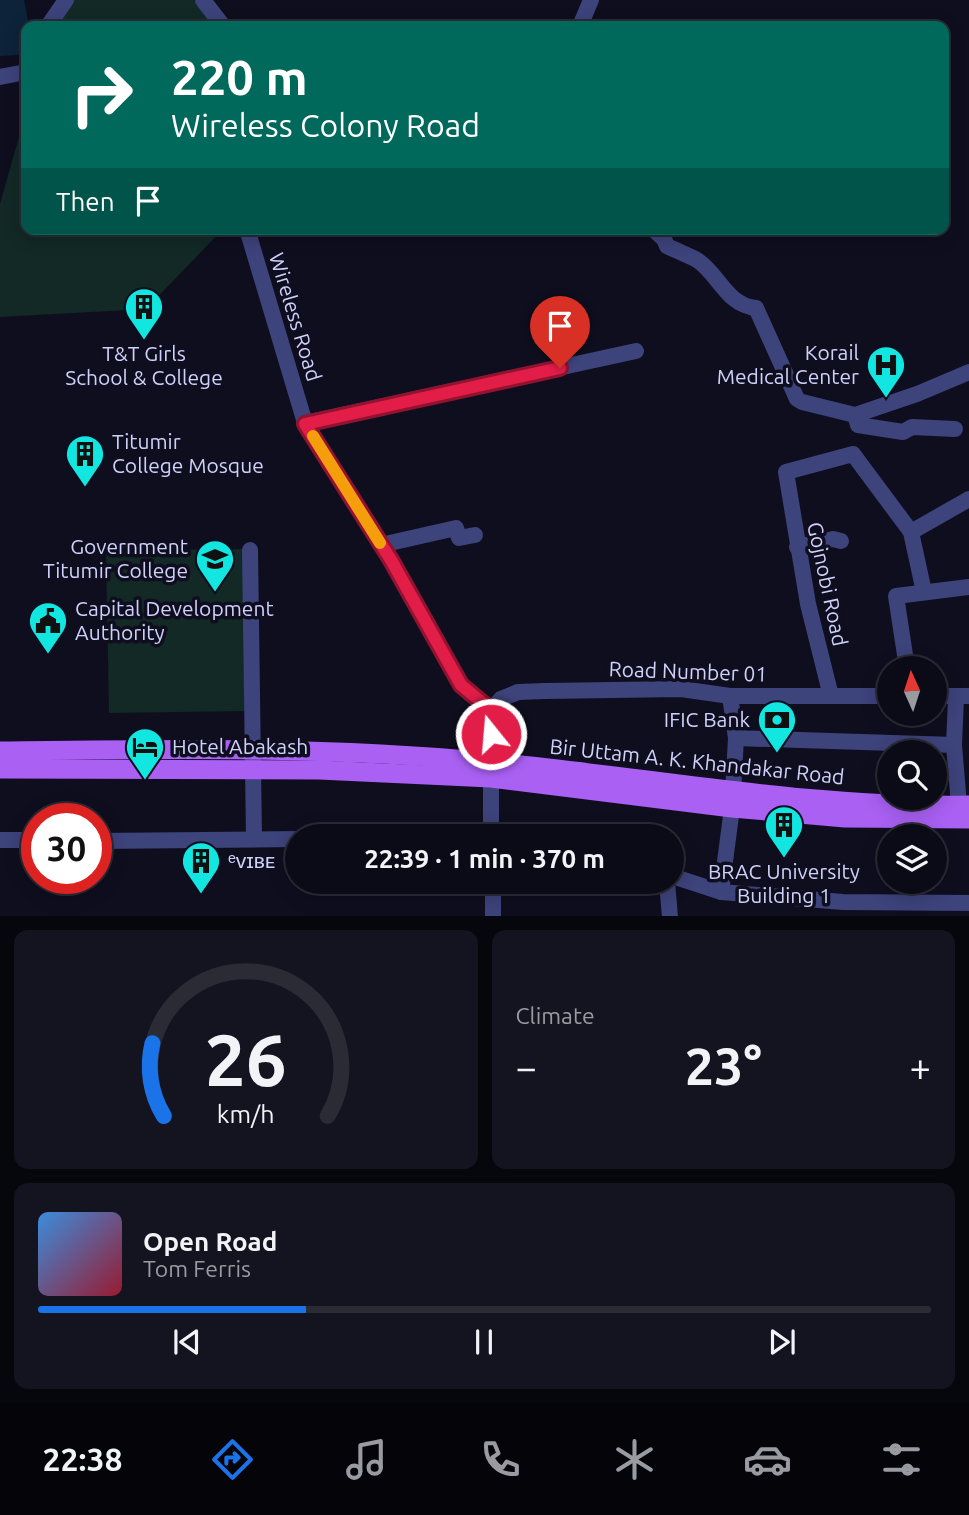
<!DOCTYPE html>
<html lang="en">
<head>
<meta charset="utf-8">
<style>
	:root { --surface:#0b0a17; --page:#141320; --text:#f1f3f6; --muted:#9a9aa1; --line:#2b2b36; --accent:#1a73e8 }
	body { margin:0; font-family:Ubuntu,sans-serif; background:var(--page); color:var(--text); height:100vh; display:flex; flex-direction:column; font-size:26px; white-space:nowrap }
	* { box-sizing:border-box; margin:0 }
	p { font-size:23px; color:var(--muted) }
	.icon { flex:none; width:38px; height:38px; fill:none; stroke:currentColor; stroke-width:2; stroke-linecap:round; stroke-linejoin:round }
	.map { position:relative; height:916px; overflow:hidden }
	.side { display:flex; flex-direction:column; gap:14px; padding:14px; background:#06060d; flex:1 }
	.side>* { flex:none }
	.banner { position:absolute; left:21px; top:21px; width:928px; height:214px; border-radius:14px; box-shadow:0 4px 18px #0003,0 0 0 2px var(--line); background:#00695c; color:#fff; overflow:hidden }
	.needle { width:46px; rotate:357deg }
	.fabs { position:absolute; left:877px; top:656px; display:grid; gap:14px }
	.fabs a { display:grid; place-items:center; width:70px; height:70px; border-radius:50%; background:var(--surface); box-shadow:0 4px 18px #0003,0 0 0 2px var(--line); font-size:35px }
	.speed { position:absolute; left:21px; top:803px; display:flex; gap:14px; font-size:35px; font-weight:700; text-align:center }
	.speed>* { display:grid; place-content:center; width:91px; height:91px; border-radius:50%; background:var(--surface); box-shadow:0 4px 18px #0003,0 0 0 2px var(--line); line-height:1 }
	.speed .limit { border:10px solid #d22; background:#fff; color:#111 }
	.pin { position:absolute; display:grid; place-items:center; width:60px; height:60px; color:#fff; margin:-72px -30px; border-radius:50% 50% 50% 0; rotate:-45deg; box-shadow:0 0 7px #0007 }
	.pin .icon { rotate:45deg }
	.me { position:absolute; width:77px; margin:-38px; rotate:343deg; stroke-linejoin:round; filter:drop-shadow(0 0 5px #0008) }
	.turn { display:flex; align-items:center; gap:24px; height:147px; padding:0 35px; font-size:32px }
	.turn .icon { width:91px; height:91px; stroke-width:2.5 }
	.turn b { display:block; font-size:49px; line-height:60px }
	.then { display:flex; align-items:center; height:66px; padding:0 35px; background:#0003; gap:14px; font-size:26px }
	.big { font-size:52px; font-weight:700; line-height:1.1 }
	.side .widget { flex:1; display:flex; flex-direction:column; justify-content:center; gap:10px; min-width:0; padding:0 24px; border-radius:14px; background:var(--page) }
	.side .dial { align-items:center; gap:0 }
	.dial svg { height:182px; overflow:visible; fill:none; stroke:var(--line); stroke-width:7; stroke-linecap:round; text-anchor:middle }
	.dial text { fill:var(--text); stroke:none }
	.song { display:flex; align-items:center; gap:21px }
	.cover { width:84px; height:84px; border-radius:10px; background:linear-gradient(135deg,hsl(210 70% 55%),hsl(350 70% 35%)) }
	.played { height:7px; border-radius:4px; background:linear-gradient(90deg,var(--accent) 30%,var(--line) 30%) }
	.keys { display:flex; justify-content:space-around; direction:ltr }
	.heat { display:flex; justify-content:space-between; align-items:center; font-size:38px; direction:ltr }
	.side .tiles { flex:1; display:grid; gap:14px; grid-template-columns:1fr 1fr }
	.widget:last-child { grid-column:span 2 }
	.trip { position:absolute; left:285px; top:824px; width:399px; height:70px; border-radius:35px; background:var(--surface); box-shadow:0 4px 18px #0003,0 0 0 2px var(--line); font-weight:700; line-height:70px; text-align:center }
	.tab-bar { display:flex; height:112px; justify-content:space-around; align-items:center; background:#040409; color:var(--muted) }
	.tab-bar .icon { width:49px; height:49px }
	.tab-bar .active { color:var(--accent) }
	.tab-bar b { font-size:32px; color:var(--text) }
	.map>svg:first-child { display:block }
</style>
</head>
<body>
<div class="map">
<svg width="969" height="917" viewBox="0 0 969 917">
	<rect width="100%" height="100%" fill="#0f0e1f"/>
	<g fill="#122925">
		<path d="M 68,0 L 194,0 L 213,26 L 49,26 Z"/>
		<path d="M 26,112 L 26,229 L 223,229 L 146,309 L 0,317 L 0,204 Z"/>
		<path d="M 243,549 L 246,711 L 109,713 L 106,551 Z"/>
	</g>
	<path fill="#0d233a" d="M 0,0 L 24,0 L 29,26 L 26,26 L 26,45 L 18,55 L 0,56 Z"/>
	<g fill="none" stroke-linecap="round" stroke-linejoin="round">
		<g stroke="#3d437b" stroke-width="16">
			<path d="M 203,0 L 223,26"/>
			<path d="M 48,26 L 66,0"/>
			<path d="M 580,26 L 591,0"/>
			<path d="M 0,77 L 26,72"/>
			<path d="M 247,229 L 305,423 L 391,560 L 461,685 L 491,710 L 491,836"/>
			<path d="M 653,229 L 664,239 L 667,246 C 677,251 688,255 697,260 C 719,274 726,305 756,308 L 797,399 L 802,402 L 855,415 L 917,394 L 969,372"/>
			<path d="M 855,415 L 858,425 L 903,432 L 912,427 L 955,429"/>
			<path d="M 305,423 L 636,351"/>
			<path d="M 911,532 L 969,499"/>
			<path d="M 381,545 L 456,528 L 459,538 L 475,535"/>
			<path d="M 797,547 L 833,539 L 841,541"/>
			<path d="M 250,550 L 254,838"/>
			<path d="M 907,668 L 896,596 L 969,587"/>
			<path d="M 730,696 L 736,738 L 733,793"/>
			<path d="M 831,696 L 808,604 L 786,472 L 853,454 L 911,532 L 924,592"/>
			<path d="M 934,696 L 969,696"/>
			<path d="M 956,698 L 954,745 L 959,805"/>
			<path d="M 491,710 L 501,699 L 518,692 L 545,691 L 681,689 L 730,696 L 889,696"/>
			<path d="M 736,738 L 954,745"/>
			<path d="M 0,840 L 37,840"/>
			<path d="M 96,841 L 298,839"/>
			<path d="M 672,876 L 721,892 L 843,902 L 969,903"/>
			<path d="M 493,882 L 493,917"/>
			<path d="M 667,882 L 670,917"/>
			<path d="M 721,892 L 732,808"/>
		</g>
		<g stroke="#a960f3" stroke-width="19">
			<path d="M 0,751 C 164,749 327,746 491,762 C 651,777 808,808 969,805"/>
			<path d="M 0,769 L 319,770 L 491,778 L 732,808 L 845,818 L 969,819"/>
		</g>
	</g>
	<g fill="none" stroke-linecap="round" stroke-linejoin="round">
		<g stroke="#92132f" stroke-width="18">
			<path id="route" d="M 491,734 L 491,710 L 461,685 L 391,560 L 305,424 L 560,368"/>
		</g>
		<use href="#route" stroke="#e11d48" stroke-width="12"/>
		<path stroke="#f59e0b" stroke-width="12" d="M 313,436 L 380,543"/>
	</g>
	<defs>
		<g id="building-pin" transform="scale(2.0125)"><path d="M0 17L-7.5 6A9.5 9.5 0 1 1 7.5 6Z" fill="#12e6e0" stroke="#0f0e1f"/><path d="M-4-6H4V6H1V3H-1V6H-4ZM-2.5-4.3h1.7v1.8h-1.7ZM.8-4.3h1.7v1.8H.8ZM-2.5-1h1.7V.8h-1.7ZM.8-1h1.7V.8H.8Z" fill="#111"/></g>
		<g id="hospital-pin" transform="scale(2.0125)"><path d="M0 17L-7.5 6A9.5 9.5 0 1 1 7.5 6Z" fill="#12e6e0" stroke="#0f0e1f"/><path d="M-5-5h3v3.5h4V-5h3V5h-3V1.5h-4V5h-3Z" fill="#111"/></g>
		<g id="university-pin" transform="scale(2.0125)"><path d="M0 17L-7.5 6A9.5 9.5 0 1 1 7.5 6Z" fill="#12e6e0" stroke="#0f0e1f"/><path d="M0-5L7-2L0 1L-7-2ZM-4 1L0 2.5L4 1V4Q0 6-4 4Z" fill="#111"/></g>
		<g id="civic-pin" transform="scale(2.0125)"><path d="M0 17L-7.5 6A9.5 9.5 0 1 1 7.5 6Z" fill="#12e6e0" stroke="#0f0e1f"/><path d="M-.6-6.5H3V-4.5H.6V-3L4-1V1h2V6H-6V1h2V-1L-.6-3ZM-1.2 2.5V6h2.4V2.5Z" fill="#111"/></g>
		<g id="bank-pin" transform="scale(2.0125)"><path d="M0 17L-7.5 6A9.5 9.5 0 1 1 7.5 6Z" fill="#12e6e0" stroke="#0f0e1f"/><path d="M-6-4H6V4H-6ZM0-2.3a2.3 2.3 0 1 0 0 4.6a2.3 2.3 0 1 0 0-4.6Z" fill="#111"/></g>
		<g id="hotel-pin" transform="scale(2.0125)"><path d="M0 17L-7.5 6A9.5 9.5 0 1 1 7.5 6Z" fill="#12e6e0" stroke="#0f0e1f"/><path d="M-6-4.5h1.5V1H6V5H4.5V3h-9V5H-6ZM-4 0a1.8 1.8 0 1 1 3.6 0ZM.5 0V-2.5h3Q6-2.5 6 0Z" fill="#111"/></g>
	</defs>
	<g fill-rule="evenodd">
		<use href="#building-pin" x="144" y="307"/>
		<use href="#hospital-pin" x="886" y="365"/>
		<use href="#building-pin" x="85" y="454"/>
		<use href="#university-pin" x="215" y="559"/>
		<use href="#civic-pin" x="48" y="621"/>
		<use href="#bank-pin" x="777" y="720"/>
		<use href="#hotel-pin" x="145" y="747"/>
		<use href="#building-pin" x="784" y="825"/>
		<use href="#building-pin" x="201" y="861"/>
	</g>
	<g text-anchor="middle" stroke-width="7" stroke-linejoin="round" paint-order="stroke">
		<g font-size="21" fill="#d0d1fb" stroke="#0f0e1f">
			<text transform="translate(295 317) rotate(73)" y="7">Wireless Road</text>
			<text transform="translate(827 584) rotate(78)" y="7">Gojnobi Road</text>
			<text transform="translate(688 672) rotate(2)" y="7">Road Number 01</text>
			<text transform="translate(697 762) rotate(6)" y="7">Bir Uttam A. K. Khandakar Road</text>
		</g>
		<g font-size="21" fill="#d0d1fb" stroke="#0f0e1f" text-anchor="start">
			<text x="859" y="360" text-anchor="end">Korail<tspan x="859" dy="24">Medical Center</tspan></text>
			<text x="144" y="361" text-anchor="middle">T&amp;T Girls<tspan x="144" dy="24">School &amp; College</tspan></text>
			<text x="112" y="449">Titumir<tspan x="112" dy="24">College Mosque</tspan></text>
			<text x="188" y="554" text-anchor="end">Government<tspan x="188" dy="24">Titumir College</tspan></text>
			<text x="75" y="616">Capital Development<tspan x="75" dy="24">Authority</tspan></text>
			<text x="750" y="727" text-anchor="end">IFIC Bank</text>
			<text x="172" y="754">Hotel Abakash</text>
			<text x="228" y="868">ᵉᴠɪʙᴇ</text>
			<text x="784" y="879" text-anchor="middle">BRAC University<tspan x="784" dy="24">Building 1</tspan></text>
		</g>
	</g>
</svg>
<div class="fabs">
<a><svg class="needle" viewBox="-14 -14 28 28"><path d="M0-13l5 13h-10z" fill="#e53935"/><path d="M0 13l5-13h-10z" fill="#9a9aa1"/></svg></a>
<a><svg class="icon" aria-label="search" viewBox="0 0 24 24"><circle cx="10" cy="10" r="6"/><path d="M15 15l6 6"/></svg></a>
<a><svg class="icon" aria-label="layers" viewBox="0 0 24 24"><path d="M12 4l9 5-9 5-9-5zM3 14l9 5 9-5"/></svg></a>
</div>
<div class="speed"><div class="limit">30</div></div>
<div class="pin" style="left:560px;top:368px;background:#d93025"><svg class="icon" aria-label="arrive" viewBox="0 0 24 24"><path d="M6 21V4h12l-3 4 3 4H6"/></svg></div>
<svg class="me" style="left:491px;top:734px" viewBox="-20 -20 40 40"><circle r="17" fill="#e11d48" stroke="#fff" stroke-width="3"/><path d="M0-11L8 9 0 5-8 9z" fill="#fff"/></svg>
<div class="trip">22:39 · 1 min · 370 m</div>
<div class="banner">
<div class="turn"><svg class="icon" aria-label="right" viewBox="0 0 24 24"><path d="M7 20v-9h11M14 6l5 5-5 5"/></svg><div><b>220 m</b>Wireless Colony Road</div></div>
<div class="then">Then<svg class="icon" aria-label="arrive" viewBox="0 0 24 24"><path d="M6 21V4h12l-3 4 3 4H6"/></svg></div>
</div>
</div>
<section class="side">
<div class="tiles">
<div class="widget dial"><svg viewBox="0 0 100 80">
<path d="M14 69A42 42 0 1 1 86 69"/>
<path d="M14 69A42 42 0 0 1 9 37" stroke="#1a73e8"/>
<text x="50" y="56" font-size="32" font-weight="700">26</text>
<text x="50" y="72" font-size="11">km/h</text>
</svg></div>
<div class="widget"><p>Climate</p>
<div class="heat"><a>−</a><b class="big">23°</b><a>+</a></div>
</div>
<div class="widget">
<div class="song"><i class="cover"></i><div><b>Open Road</b><p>Tom Ferris</p></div></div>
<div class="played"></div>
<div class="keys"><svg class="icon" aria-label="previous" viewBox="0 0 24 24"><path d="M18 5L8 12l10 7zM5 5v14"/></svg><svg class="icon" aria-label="pause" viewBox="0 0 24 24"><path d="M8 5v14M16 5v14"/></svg><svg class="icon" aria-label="next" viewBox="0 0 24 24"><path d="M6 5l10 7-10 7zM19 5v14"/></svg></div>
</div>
</div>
</section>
<nav class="tab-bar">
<b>22:38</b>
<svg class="icon active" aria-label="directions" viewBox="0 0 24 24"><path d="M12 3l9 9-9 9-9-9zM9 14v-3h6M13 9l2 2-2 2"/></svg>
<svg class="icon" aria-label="music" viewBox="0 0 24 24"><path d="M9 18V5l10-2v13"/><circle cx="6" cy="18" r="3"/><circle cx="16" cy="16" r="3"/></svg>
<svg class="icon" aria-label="phone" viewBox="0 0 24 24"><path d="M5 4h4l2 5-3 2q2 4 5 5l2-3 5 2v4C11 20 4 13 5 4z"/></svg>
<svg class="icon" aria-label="climate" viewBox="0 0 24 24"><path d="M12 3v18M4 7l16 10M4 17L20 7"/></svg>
<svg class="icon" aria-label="car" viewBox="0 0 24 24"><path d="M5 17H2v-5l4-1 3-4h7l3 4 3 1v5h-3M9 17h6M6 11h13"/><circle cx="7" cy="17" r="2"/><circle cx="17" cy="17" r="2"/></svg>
<svg class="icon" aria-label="filters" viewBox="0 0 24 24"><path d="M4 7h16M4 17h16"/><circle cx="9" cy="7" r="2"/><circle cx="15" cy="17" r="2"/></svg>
</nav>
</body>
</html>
